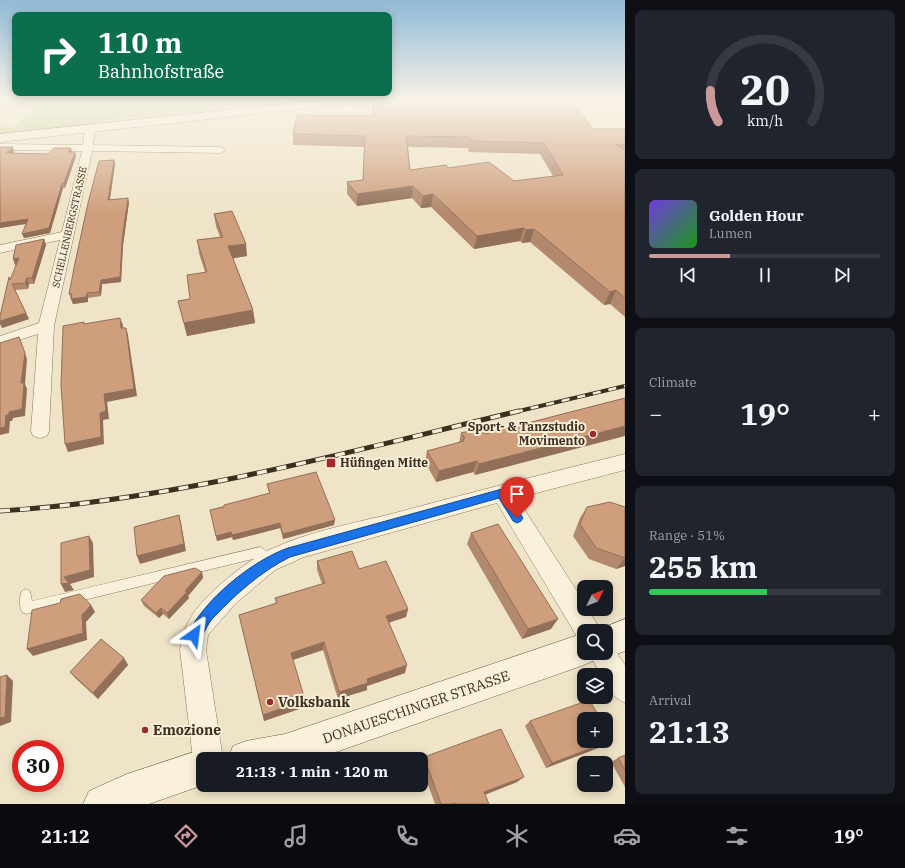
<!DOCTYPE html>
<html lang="en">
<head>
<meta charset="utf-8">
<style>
	:root { --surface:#171b24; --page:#20242c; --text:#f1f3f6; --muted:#9ea1a6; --line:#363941; --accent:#cc999b }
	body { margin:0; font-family:"IBM Plex Serif",serif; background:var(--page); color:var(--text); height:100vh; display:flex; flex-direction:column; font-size:15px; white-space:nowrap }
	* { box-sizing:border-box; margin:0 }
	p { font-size:13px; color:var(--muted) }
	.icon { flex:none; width:22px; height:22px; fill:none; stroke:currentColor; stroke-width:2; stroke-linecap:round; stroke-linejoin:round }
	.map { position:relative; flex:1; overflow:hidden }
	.details { display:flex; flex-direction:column; gap:10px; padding:10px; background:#0d0f14; width:280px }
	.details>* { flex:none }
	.guide { position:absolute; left:12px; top:12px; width:380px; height:84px; border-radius:8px; box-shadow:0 2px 10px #0003; background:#0b6e4f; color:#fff; overflow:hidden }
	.needle { width:26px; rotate:47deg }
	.tools { position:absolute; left:577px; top:580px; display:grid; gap:8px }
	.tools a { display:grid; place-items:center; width:36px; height:36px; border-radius:8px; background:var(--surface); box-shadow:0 2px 10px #0003; font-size:20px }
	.speed { position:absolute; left:12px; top:740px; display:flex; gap:8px; font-size:20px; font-weight:700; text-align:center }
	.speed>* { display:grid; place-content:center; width:52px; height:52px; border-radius:50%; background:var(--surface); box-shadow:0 2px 10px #0003; line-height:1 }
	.speed .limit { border:6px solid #d22; background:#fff; color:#111 }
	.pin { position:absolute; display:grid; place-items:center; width:34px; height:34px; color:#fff; margin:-41px -17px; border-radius:50% 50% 50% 0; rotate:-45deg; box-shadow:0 0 4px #0007 }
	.pin .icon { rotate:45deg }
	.me { position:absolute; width:44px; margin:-22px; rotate:31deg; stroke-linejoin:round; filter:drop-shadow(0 0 3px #0008) }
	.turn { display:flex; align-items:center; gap:14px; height:84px; padding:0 20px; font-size:18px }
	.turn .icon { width:52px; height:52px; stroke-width:2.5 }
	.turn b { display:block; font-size:28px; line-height:34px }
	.big { font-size:30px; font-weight:700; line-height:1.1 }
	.details .widget { flex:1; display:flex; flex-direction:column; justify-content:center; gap:6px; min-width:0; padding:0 14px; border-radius:8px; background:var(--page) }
	.details .dial { align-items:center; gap:0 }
	.dial svg { height:104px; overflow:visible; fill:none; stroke:var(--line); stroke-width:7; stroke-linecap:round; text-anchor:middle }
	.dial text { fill:var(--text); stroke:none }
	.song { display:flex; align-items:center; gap:12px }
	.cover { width:48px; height:48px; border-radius:6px; background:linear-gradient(135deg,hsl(260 70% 55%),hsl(120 70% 35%)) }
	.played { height:4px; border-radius:2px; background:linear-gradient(90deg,var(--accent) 35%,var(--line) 35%) }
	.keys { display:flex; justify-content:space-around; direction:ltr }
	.heat { display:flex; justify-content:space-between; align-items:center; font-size:22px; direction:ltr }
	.charge { height:6px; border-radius:3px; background:linear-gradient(90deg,#34c759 51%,var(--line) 0) }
	.trip { position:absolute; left:196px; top:752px; width:232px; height:40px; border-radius:8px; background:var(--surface); box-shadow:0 2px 10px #0003; font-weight:700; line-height:40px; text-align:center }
	.menu { display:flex; height:64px; justify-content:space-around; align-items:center; background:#090b0e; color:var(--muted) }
	.menu .icon { width:28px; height:28px }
	.menu .on { color:var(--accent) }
	.menu b { font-size:18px; color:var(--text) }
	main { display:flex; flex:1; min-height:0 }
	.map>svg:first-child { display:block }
</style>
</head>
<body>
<main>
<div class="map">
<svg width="625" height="804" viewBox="0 0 625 804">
	<rect width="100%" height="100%" fill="#f0e4c8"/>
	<path fill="#c9cf9b" d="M 0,101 L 303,101 L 104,121 L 96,123 L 95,125 L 0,134 L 0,127 L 14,128 L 32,109 L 0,109 Z"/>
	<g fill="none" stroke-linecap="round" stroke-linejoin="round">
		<g stroke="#8d765c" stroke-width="1">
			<path id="service" d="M 260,547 C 266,549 270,557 273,563 L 271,567 L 267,568 L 263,567 L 257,558 L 26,614 L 22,612 C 19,606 19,597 22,591 L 26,589 L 30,591 L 32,601 Z"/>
		</g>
		<g stroke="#8d765c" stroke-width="1">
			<g id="minor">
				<path d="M 90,125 L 95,128 L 93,145 L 221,147 L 226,150 L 221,153 L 92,151 L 54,326 L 49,431 L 47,436 L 40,438 L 33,436 L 31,431 L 38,334 L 0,346 L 0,336 L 39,323 L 60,240 L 0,253 L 0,245 L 62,232 L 82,151 L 0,150 L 0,144 L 83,145 L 85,128 Z"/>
				<path d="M 625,454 L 625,470 L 517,498 L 584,602 L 584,609 L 588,609 L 601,631 L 584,631 L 584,642 L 579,640 L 497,503 L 304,557 L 275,570 L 235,604 L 208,635 L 206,650 L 223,759 L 203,759 L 203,772 L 198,769 L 193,759 L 180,650 C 182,639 184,629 190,619 C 203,595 245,562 269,550 C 307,532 350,524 391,514 C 469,493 547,473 625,454 Z"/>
				<path d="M 606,642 L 611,644 L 625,665 L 625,703 C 613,697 606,689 606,675 L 601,675 L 589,653 L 606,653 Z"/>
			</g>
		</g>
		<g stroke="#8d765c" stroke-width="1">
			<path id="tertiary" d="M 322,100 L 361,100 L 356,103 L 0,142 L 0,134 Z"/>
		</g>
		<g stroke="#6f573f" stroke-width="1">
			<g id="secondary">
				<path d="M 625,619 L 625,651 L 606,658 L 598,654 L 595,660 L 584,665 L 316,759 L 228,759 L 233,746 L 246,741 L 285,734 L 584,633 L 584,653 L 606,653 L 606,631 L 595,631 Z"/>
				<path d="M 203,749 L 216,754 L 218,759 L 203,759 L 203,785 L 149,804 L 83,804 L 89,791 L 127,774 Z"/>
			</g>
		</g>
		<use href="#service" fill="#faf1dc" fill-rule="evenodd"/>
		<use href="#minor" fill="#faf1dc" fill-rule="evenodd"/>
		<use href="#tertiary" fill="#faf1dc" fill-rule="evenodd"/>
		<use href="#secondary" fill="#faf1dc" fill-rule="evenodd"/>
		<g stroke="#3d2e20" stroke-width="4">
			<path id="rail-far1" d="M 515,412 L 625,386"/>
		</g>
		<g stroke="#3d2e20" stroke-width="5">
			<path id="rail" d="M 0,511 C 177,500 347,452 519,411"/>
		</g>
		<use href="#rail-far1" stroke="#f7eed8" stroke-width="2.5" stroke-dasharray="8" stroke-linecap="butt"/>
		<use href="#rail" stroke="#f7eed8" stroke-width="3.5" stroke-dasharray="10" stroke-linecap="butt"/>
	</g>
	<g fill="#b2896c" fill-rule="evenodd">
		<path d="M 372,100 L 570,100 L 593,129 L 625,129 L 625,317 L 610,304 L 604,305 L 530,242 L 522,243 L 520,241 L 474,249 L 431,207 L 421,208 L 412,198 L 357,206 L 347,194 L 347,182 L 363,180 L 364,147 L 293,145 L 293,134 L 372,116 ZM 408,147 L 468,148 L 469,152 L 540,154 L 553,176 L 514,181 L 448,168 L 410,170 Z"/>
		<path d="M 0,147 L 14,152 L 13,153 L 49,154 L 75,152 L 76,156 L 65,188 L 63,188 L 50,233 L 24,238 L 26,224 L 0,228 Z"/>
		<path d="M 115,164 L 110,200 L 129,202 L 123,245 L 121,282 L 102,284 L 101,296 L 88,298 L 88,302 L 73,304 L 69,294 Z"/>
		<path d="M 214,214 L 247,256 L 233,258 L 253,310 L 255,323 L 187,336 L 178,301 L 190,299 L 205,272 L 199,253 L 197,240 L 220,237 L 216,226 Z"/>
		<path d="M 44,239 L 46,245 L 34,284 L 29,284 L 28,289 L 15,290 L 29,319 L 2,328 L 16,265 L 15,265 Z"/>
		<path d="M 625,398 L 475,475 L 473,472 L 436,482 L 425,462 L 427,451 L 459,443 L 461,433 L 485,434 Z"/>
		<path d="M 267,484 L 334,525 L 283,539 L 280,528 L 233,540 L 232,537 L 217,541 L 210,510 L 269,493 L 268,489 Z"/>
		<path d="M 587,507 L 625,507 L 625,566 L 616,569 L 589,559 L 573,536 L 580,518 Z"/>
		<path d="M 471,533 L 551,629 L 522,639 L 467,544 Z"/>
		<path d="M 317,561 L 359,569 L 408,609 L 406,617 L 389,622 L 405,673 L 367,686 L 367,690 L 338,699 L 323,650 L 293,660 L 305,700 L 305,707 L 264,721 L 241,623 L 276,604 L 275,598 L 322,584 L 317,570 Z"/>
		<path d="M 202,572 L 203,578 L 188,596 L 189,598 L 169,619 L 163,614 L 159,618 L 144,606 L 141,600 Z"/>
		<path d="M 124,658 L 128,665 L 98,699 L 75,678 L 70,672 Z"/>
		<path d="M 530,721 L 606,745 L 546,768 L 525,726 Z"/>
		<path d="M 625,755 L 625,787 L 611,762 L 618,758 Z"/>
		<path d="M 424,757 L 517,782 L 485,795 L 489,804 L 435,804 L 421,765 L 421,762 Z"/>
	</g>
	<g fill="#916f58">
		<path d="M 13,147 L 14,152 L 8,157 L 6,153 Z"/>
		<path d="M 71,148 L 72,152 L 68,152 Z"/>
		<path d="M 75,152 L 76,156 L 65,188 L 64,183 Z"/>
		<path d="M 114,160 L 115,164 L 109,204 L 108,200 Z"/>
		<path d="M 62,184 L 63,188 L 50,233 L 24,238 L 22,234 Z"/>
		<path d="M 413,186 L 412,198 L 357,206 L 357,194 Z"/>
		<path d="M 433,194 L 431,207 L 421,208 L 423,196 Z"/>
		<path d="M 128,198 L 129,202 L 123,245 L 121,282 L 102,284 L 101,296 L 99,292 L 101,280 L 122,241 Z"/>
		<path d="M 28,219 L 30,223 L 0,228 L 0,223 Z"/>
		<path d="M 524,228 L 520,241 L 474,249 L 477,236 Z"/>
		<path d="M 534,229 L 530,242 L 522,243 L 526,230 Z"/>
		<path d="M 44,239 L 46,245 L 34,284 L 32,278 Z"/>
		<path d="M 246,244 L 247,256 L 229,259 L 228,246 Z"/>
		<path d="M 19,258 L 21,264 L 15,265 L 13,259 Z"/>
		<path d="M 27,278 L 29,284 L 28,289 L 25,283 Z"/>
		<path d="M 616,290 L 610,304 L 604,305 L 610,292 Z"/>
		<path d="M 87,293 L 88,298 L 88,302 L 73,304 L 71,299 Z"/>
		<path d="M 253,310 L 255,323 L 187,336 L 184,323 Z"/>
		<path d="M 26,313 L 29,319 L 2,328 L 0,324 L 0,321 Z"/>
		<path d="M 120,318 L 123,325 L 124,336 L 121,328 Z"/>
		<path d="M 126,328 L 128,335 L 137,396 L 107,402 L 109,419 L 103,420 L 104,444 L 68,452 L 65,444 L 100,413 L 104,394 Z"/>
		<path d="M 19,337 L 27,359 L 25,384 L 27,389 L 25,416 L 13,418 L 12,421 L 10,421 L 9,433 L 0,435 L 0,428 L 6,415 L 9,412 L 21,383 Z"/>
		<path d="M 625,426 L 625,436 L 475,475 L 479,464 Z"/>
		<path d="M 477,461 L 473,472 L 436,482 L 439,471 Z"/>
		<path d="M 179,515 L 181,523 L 186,551 L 140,564 L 137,556 Z"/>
		<path d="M 335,520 L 334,525 L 283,539 L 283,534 Z"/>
		<path d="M 280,523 L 280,528 L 233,540 L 232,535 Z"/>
		<path d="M 231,532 L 232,537 L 217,541 L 216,536 Z"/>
		<path d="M 89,536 L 93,543 L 94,577 L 70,584 L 74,590 L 65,592 L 61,584 L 64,577 Z"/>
		<path d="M 625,558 L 625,566 L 616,569 Z"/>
		<path d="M 202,572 L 203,578 L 188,596 L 189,598 L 169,619 L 167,613 L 185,591 Z"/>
		<path d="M 91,605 L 95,612 L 86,622 L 87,640 L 33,656 L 27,649 L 82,615 Z"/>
		<path d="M 161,608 L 163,614 L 159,618 L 156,613 Z"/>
		<path d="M 408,609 L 406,617 L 385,624 L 386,616 Z"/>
		<path d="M 558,619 L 551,629 L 522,639 L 528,629 Z"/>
		<path d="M 324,642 L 323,650 L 292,660 L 291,653 Z"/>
		<path d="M 124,658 L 128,665 L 98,699 L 93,693 Z"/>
		<path d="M 407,665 L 405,673 L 367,686 L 367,690 L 338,699 L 339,692 L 367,679 Z"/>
		<path d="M 7,675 L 13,681 L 11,722 L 0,726 L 0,718 Z"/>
		<path d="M 305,700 L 305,707 L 264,721 L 263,715 Z"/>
		<path d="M 613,740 L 606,745 L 546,768 L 552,763 Z"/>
		<path d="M 524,777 L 517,782 L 478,797 L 484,792 Z"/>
	</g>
	<g fill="#cf9f7d" stroke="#916f58" fill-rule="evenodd">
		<path d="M 373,100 L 570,100 L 593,129 L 625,129 L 625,145 L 616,145 L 625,150 L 625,298 L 616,290 L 610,292 L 534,229 L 526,230 L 524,228 L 477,236 L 433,194 L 423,196 L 413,186 L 357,194 L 347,182 L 363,180 L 365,136 L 293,134 L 297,115 L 373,116 ZM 406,136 L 470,137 L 472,141 L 544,143 L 563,175 L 514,181 L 489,162 L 448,168 L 446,165 L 410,170 Z"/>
		<path d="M 0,147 L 13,147 L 6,153 L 49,154 L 54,148 L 71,148 L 68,152 L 75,152 L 64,183 L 62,184 L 49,228 L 22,234 L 28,219 L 0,223 Z"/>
		<path d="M 114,160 L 108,200 L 128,198 L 122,241 L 120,277 L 101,280 L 99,292 L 87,293 L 86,297 L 71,299 L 72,294 L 69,294 L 75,263 L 88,203 L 99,161 Z"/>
		<path d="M 232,211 L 246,244 L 228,246 L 253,310 L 184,323 L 178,301 L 190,299 L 187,275 L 207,272 L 197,240 L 223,237 L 214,214 Z"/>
		<path d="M 44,239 L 32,278 L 27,278 L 25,283 L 12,284 L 26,313 L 0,321 L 0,316 L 9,277 L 10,280 L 19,258 L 13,259 L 16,245 Z"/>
		<path d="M 120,318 L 121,328 L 126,328 L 134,389 L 104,394 L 106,411 L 100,413 L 101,437 L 65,444 L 61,385 L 63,326 L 84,322 L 84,324 Z"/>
		<path d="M 19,337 L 25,353 L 21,383 L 24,383 L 22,409 L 9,412 L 9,415 L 6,415 L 5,427 L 0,428 L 0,343 Z"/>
		<path d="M 625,398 L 625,426 L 479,464 L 477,461 L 439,471 L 427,451 L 464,441 L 463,439 L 465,438 L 461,433 L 481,428 L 485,434 Z"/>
		<path d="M 316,472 L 335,520 L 283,534 L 280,523 L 232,535 L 231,532 L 216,536 L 210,510 L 224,507 L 224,505 L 270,493 L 267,484 Z"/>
		<path d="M 610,502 L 625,507 L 625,558 L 596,548 L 580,524 L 587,507 Z"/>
		<path d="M 179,515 L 184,544 L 137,556 L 134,527 Z"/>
		<path d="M 498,524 L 558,619 L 528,629 L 471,533 Z"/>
		<path d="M 89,536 L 90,570 L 64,577 L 69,583 L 61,584 L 61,543 Z"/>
		<path d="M 352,551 L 359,569 L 386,561 L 408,609 L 386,616 L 407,665 L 367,679 L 368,683 L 339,692 L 324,642 L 291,653 L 305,700 L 263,715 L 239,615 L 277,603 L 275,598 L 325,583 L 317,561 Z"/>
		<path d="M 195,568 L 202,572 L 185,591 L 187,592 L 167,613 L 161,608 L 156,613 L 141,600 L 164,576 Z"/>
		<path d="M 80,594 L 91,605 L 82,615 L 83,633 L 27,649 L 32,610 L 60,603 L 61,599 Z"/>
		<path d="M 101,639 L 124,658 L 93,693 L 70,672 Z"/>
		<path d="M 7,675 L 5,717 L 0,718 L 0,677 Z"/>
		<path d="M 589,700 L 601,719 L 584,719 L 584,741 L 606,741 L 606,728 L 613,740 L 552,763 L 530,721 Z"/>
		<path d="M 501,729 L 524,777 L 484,792 L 489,804 L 456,804 L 456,803 L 452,804 L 441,804 L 424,757 Z"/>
		<path d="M 625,755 L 625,770 L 618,758 Z"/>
	</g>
	<linearGradient id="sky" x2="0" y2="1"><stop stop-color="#8fbad6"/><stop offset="0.47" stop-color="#f8f3e6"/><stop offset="1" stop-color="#f8f3e6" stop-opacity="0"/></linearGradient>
	<rect width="625" height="213" fill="url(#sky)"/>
	<path fill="#1a73e8" stroke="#114b97" d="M 502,489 L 506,490 L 521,515 L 523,518 L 521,521 L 517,523 L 513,521 L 499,498 L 290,557 C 260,572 236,594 213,618 C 206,625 204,638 194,642 L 190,640 L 188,635 C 202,601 253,560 288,548 Z"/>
	<g fill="#9e2a2b" stroke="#f7eed8" stroke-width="1.5">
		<circle cx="593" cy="434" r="4"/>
		<rect x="326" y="458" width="10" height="10" rx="2"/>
		<circle cx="270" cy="702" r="4"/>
		<circle cx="145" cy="730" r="4"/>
	</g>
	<g text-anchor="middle" stroke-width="4" stroke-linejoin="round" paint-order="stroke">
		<g font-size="10" fill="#3d2e20" stroke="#f7eed8">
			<text transform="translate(69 227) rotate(-77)" y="4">SCHELLENBERGSTRASSE</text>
		</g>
		<g font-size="12" font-weight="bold" fill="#3d2e20" stroke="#f7eed8" text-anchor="end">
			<text x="585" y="431">Sport- &amp; Tanzstudio<tspan x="585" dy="14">Movimento</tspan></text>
			<text x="340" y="467" text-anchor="start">Hüfingen Mitte</text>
		</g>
		<g font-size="14" font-weight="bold" fill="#3d2e20" stroke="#f7eed8" text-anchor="start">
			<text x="278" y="707">Volksbank</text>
			<text x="153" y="735">Emozione</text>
		</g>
		<g font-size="14" fill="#3d2e20" stroke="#f7eed8">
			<text transform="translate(416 707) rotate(-19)" y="5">DONAUESCHINGER STRASSE</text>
		</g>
	</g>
</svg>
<div class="tools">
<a><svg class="needle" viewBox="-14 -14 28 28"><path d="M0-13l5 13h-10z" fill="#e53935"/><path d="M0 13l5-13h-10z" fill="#9ea1a6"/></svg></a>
<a><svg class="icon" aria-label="search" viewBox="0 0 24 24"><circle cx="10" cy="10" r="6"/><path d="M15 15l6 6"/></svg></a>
<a><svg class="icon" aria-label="layers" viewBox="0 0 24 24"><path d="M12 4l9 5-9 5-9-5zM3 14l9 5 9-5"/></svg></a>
<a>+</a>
<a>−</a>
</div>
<div class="speed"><div class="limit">30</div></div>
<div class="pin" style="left:517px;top:518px;background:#d93025"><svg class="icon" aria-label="arrive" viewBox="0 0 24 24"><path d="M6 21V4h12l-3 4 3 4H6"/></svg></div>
<svg class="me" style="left:194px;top:635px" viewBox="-20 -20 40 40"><path d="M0-17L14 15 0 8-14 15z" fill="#1a73e8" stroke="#fff" stroke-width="4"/></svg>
<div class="trip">21:13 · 1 min · 120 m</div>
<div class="guide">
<div class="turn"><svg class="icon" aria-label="right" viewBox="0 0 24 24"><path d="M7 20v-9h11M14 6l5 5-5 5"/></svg><div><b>110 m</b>Bahnhofstraße</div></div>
</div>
</div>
<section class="details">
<div class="widget dial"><svg viewBox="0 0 100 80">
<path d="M14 69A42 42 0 1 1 86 69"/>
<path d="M14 69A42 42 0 0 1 8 45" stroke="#cc999b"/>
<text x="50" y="56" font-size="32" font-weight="700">20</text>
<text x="50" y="72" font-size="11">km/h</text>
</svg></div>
<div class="widget">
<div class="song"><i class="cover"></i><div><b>Golden Hour</b><p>Lumen</p></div></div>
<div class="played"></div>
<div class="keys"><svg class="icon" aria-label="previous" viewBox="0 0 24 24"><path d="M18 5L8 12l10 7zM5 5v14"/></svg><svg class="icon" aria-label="pause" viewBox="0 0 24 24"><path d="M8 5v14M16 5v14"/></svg><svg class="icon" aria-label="next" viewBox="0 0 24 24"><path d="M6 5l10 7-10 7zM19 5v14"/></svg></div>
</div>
<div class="widget"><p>Climate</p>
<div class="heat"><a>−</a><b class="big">19°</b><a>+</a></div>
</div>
<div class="widget"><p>Range · 51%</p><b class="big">255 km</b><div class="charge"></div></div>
<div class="widget"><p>Arrival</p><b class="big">21:13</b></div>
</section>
</main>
<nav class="menu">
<b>21:12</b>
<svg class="icon on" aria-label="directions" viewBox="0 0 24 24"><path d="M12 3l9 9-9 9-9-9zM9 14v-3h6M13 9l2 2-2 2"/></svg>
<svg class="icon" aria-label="music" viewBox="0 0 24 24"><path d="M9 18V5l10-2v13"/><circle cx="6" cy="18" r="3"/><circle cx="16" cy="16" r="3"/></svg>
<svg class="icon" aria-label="phone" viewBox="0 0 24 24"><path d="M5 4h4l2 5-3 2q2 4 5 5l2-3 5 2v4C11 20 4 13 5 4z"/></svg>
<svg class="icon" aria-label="climate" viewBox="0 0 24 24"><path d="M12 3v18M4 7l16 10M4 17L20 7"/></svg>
<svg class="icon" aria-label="car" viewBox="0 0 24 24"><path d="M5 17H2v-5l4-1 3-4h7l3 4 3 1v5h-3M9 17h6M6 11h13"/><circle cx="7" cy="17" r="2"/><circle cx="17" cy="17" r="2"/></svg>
<svg class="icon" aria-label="filters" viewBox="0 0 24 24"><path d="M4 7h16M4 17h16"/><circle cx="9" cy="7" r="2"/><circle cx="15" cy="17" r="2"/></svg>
<b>19°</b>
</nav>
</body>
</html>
